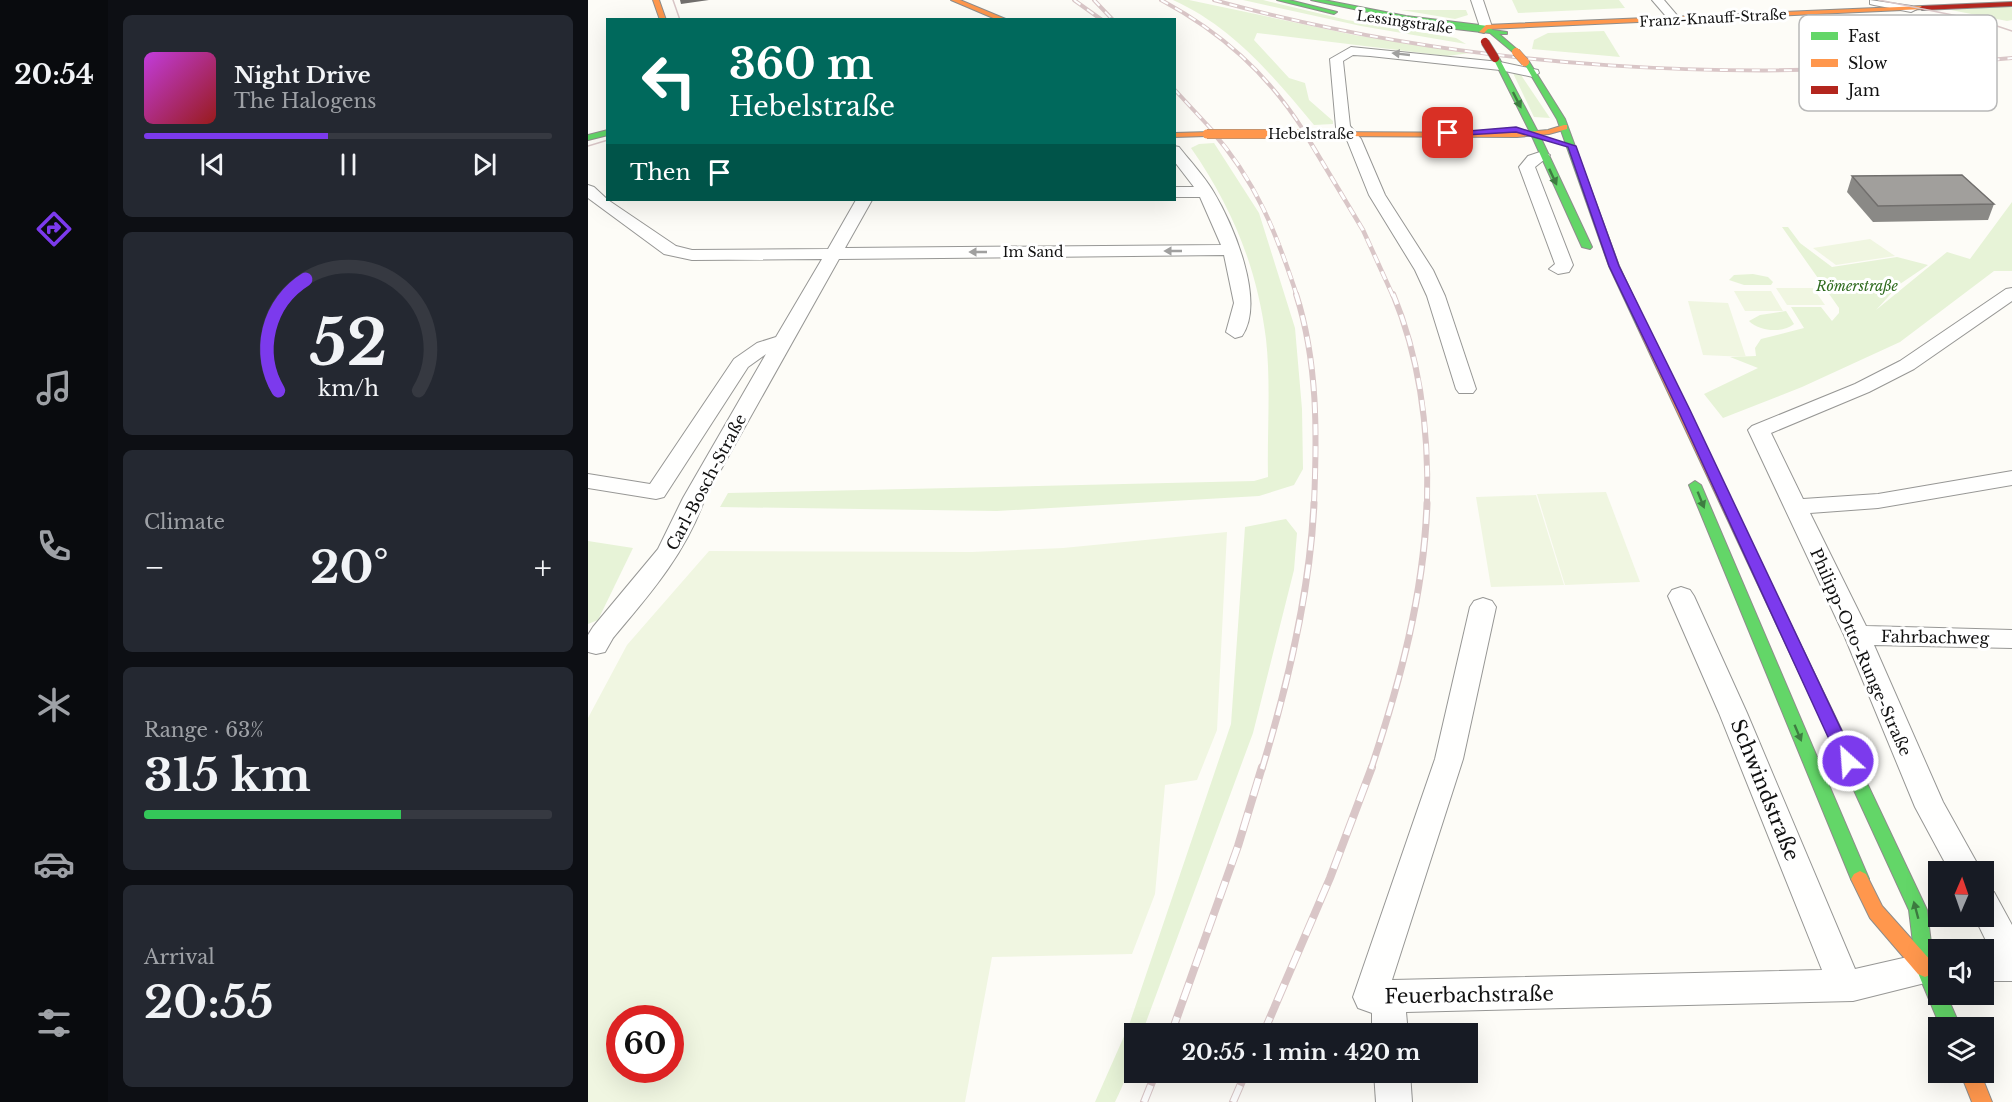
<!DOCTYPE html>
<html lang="en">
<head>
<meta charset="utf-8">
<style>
	:root { --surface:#171b24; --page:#242831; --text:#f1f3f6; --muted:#9ea1a6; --line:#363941; --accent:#7c3aed }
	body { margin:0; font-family:"Libre Baskerville",serif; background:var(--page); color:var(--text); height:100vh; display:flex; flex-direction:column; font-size:22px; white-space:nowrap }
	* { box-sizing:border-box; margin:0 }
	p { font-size:20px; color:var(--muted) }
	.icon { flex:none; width:33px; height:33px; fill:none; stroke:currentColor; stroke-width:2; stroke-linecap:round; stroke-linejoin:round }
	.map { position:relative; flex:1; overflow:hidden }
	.details { display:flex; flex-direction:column; gap:15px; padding:15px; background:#0d0f14; width:480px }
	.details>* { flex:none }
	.guide { position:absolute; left:18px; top:18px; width:570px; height:183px; border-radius:0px; box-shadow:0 6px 24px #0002; background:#00695c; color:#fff; overflow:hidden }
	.needle { width:39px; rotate:2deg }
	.fabs { position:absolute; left:1340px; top:861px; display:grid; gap:12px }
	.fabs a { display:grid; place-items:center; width:66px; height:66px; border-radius:0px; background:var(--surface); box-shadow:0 6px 24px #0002; font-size:30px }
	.speed { position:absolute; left:18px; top:1005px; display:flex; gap:12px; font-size:30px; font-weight:700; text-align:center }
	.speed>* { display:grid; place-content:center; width:78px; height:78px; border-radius:50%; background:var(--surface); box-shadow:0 6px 24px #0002; line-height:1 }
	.speed .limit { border:9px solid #d22; background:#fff; color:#111 }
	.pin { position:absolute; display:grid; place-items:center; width:51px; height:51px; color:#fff; margin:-26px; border-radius:12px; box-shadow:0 3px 9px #0006 }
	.me { position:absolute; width:66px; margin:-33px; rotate:334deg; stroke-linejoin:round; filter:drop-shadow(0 0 4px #0008) }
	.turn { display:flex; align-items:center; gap:21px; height:126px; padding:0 24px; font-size:27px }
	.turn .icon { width:78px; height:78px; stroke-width:2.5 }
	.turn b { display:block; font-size:42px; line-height:51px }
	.then { display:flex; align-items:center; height:57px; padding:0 24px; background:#0003; gap:12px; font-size:22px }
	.big { font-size:45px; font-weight:800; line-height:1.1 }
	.details .widget { flex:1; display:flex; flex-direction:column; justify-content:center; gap:9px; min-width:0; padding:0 21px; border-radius:9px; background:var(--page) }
	.details .dial { align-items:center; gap:0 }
	.dial svg { height:156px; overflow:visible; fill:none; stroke:var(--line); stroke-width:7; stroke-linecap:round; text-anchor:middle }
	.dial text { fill:var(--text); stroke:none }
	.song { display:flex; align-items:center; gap:18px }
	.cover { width:72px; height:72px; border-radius:9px; background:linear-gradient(135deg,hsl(290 70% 55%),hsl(0 70% 35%)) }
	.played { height:6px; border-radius:3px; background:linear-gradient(90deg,var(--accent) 45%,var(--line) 45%) }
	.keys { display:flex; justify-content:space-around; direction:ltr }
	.heat { display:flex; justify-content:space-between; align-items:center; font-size:33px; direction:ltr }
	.charge { height:9px; border-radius:4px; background:linear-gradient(90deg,#34c759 63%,var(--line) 0) }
	.trip { position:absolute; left:536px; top:1023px; width:354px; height:60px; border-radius:0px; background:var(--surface); box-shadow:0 6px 24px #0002; font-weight:800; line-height:60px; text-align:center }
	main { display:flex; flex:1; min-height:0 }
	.tab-bar { display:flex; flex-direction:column; width:108px; justify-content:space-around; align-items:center; background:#090b0e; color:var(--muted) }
	.tab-bar .icon { width:42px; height:42px }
	.tab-bar .selected { color:var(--accent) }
	.tab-bar b { font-size:27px; color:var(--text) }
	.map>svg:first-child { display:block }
</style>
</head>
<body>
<main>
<nav class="tab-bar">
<b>20:54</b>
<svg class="icon selected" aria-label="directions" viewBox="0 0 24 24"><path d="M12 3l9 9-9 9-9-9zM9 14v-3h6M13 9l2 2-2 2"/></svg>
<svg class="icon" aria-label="music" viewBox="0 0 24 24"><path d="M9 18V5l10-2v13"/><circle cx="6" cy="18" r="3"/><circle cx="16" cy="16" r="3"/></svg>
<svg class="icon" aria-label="phone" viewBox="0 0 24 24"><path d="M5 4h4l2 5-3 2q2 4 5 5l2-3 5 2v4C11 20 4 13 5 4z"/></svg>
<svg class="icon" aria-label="climate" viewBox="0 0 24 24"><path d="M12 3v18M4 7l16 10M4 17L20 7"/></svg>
<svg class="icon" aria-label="car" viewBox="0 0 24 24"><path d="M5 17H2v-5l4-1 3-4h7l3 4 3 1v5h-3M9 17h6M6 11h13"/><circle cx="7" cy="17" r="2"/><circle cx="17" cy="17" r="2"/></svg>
<svg class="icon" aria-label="filters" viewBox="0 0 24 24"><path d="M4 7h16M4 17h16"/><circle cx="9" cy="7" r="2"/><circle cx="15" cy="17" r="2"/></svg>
</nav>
<section class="details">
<div class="widget">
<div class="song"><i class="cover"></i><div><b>Night Drive</b><p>The Halogens</p></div></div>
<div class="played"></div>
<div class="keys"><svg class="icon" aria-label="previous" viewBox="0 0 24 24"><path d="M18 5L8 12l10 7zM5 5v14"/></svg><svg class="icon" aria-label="pause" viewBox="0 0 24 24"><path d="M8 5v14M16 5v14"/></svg><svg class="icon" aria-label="next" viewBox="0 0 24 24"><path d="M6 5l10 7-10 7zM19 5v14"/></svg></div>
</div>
<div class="widget dial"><svg viewBox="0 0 100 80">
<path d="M14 69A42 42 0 1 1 86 69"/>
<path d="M14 69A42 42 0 0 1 28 12" stroke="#7c3aed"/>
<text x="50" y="56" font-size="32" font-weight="700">52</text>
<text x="50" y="72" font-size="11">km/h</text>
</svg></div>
<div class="widget"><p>Climate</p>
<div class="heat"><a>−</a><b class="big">20°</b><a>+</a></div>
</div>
<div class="widget"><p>Range · 63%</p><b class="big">315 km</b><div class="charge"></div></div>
<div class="widget"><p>Arrival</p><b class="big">20:55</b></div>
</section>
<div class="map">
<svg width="1424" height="1102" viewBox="0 0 1424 1102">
	<rect width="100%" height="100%" fill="#fdfcf7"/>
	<g fill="#e7f3d7">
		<path d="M 585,0 L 601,0 L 766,35 L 882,53 L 859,56 L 669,33 L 666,40 L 701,78 L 717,83 L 721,100 L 745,121 L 745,124 L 726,125 C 685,76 645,27 585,0 Z"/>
		<path d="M 655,0 L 675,0 L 759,20 L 868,38 L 878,44 L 773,26 Z"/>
		<path d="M 924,0 L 1031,0 L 1037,8 L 930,13 Z"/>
		<path d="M 1424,6 L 1424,20 L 1419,21 L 1363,10 Z"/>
		<path d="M 813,10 L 878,10 L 880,15 L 867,19 Z"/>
		<path d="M 1016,31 L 1032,57 L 944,49 L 946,40 L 960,33 Z"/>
		<path d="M 924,71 L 933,75 L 962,118 L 946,117 Z"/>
		<path d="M 626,143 L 671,213 L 707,328 L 714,409 L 715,469 L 706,485 L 671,496 L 409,511 L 132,507 L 140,493 L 666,481 L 680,477 C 679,432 683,384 678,339 C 669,267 644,207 603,148 L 611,144 Z"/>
		<path d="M 1424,202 L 1424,271 L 1406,271 L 1312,342 L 1214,387 L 1135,418 L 1116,394 L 1170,368 L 1142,357 L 1168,356 L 1167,348 L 1173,339 L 1216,328 L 1203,307 L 1233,307 L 1244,321 L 1251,313 L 1251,308 L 1194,227 L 1200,227 L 1212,243 L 1244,267 L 1309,257 L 1340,265 L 1312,284 L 1288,310 L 1359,252 L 1382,259 Z"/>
		<path d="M 1165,274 L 1180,277 L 1185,282 L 1183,285 L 1156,285 L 1141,280 L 1146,275 Z"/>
		<path d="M 1198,311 L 1206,324 C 1195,333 1172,332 1161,321 L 1172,315 Z"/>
		<path d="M 698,519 L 709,533 L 706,570 L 665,733 L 554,1033 L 546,1034 C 546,1058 538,1080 527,1102 L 507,1102 L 541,1025 L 643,724 L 657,527 Z"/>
		<path d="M 0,541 L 45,548 L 10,620 L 0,624 Z"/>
	</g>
	<g fill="#f0f6e1" fill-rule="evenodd">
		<path d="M 1282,239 L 1307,256 L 1248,265 L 1225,248 Z"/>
		<path d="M 1188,288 L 1225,288 L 1237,305 L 1199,305 Z"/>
		<path d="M 1146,291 L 1183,291 L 1195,311 L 1157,311 Z"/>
		<path d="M 1100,301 L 1140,303 L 1158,357 L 1115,355 Z"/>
		<path d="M 1018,492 L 1052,582 L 977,585 L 949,494 Z"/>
		<path d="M 948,495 L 976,585 L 903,587 L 888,497 Z"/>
		<path d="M 639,532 L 629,730 L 609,780 L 577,785 L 567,894 L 544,954 L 404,957 L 377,1102 L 0,1102 L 0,718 L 39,645 L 121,551 L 384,552 L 475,548 ZM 32,1018 L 82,1018 L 82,1070 L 32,1070 Z"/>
	</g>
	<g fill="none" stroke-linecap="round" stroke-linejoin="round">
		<g stroke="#979795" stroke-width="2">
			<g id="street">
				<path d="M 883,0 L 895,0 L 904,27 L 902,30 L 892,27 Z"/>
				<path d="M 1064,0 L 1076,0 L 1093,20 L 1091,22 L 1083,22 Z"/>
				<path d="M 1282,0 L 1323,6 L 1329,9 L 1323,12 L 1286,5 L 1282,4 Z"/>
				<path d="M 763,47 L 912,62 L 950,70 L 951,73 L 945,77 L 912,70 L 782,56 L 765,55 L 755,61 L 762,126 L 773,139 L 797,195 L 845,270 L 857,296 L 888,389 L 885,393 L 871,393 L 868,389 L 839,296 L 827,270 L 781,195 L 759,140 L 748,127 L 742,59 Z"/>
				<path d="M 586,146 L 591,147 C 602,161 616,176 625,191 C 645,224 678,301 654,336 L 647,338 L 638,332 L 646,303 L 636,255 L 251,259 L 117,498 C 98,553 62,594 25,638 L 17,652 L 8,654 L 0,652 L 0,635 L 5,627 L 70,549 L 95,498 L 178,354 L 160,367 L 76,497 L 68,499 L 0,488 L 0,474 L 62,484 L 146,359 L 169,343 L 188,337 L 234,259 L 104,260 L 76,254 L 0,198 L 0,185 L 6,187 L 20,200 L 88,246 L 104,250 L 240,249 L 268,200 L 284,200 L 257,248 L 633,245 L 612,197 L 586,197 L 586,187 L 606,187 L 586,161 Z"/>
				<path d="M 955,151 L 962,155 L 947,167 L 985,265 L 981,272 L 970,274 L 961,269 L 967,264 L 931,167 L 940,156 Z"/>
				<path d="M 1424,288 L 1424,301 L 1326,369 L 1281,392 L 1183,433 L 1215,499 L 1290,494 L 1424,471 L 1424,485 L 1290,508 L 1222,513 L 1278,626 L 1424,630 L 1424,648 L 1286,645 L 1355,802 L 1394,872 L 1362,872 L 1327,807 L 1256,635 L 1160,430 L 1164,426 L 1267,384 L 1312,361 L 1418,289 Z"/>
				<path d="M 1093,587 L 1102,590 L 1106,596 L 1159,713 L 1267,969 L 1337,953 L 1350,953 L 1350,983 L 1337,983 L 1265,1001 L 818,1012 L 820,1034 L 784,1034 L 784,1013 L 770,1008 L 765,997 L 847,759 L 882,607 L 886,601 L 895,598 L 904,601 L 908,607 L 875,759 L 804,980 L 1234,970 L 1131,713 L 1080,596 L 1084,590 Z"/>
				<path d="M 1395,888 L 1406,892 L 1424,925 L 1424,981 L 1395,981 L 1395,951 L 1403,951 L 1386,916 L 1395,916 Z"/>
				<path d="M 786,1072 L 822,1072 L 824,1102 L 788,1102 Z"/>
			</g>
		</g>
		<g stroke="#8e8d8b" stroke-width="2">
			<g id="fast">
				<path d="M 689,0 L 701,0 L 749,12 L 746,14 Z"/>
				<path d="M 723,0 L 736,0 L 818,16 L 900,26 L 905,30 L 919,32 L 919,34 L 911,34 L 932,52 L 926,53 L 902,33 L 781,19 L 784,17 L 893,28 L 818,20 Z"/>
				<path d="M 904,56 L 911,58 L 951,134 L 1004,247 L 1002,249 L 994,247 L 943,134 Z"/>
				<path d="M 934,60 L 940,60 L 977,119 L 1031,266 L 1059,326 L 1058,328 L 1054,329 L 1049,326 L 1021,266 L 969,119 Z"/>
				<path d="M 20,130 L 20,135 L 0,140 L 0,135 Z"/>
				<path d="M 1107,481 L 1113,485 L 1281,879 L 1278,884 L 1272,887 L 1266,884 L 1263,879 L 1101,485 Z"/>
				<path d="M 1261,756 L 1267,757 L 1269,762 L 1339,910 L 1346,968 L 1350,976 L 1350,994 L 1358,994 L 1373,1028 L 1353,1028 L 1328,968 L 1321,910 L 1253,762 L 1255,757 Z"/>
			</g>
		</g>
		<g stroke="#8e8d8b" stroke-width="2">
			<g id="slow">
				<path d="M 65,0 L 71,0 L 78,20 L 72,20 Z"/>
				<path d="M 363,0 L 372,0 L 420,20 L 410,20 Z"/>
				<path d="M 1334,6 L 1336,9 L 900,29 L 896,33 L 891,32 L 898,25 Z"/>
				<path d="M 976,125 L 979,125 L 979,129 L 961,134 L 929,137 L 732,136 L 728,134 L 732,132 L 929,133 L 960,130 Z"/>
				<path d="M 622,132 L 623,134 L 619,136 L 586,137 L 586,133 Z"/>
				<path d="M 1054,323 L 1059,326 L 1269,762 L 1267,767 L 1261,768 L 1255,767 L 1253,762 L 1049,326 Z"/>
				<path d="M 1272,871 L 1278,874 L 1294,906 L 1344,962 L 1346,968 L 1344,974 L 1337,977 L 1330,974 L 1282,918 L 1263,879 L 1266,874 Z"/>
				<path d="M 1372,1072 L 1392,1072 L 1404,1102 L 1384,1102 Z"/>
			</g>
		</g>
		<g stroke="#8e8d8b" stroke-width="2">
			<path id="jam" d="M 1424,2 L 1424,6 L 1334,10 L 1331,8 L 1334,6 Z"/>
		</g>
		<use href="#street" fill="#fffffe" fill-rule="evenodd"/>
		<use href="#fast" fill="#63d668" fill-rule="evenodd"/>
		<use href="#slow" fill="#ff974d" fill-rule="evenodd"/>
		<use href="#jam" fill="#b3261e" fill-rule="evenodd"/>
		<g stroke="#d9c6c7" stroke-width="1.5">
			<path d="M 85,0 L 92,20"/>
			<path d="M 1291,0 L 1394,21 L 1424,31"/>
			<path d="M 0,146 L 20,140"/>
		</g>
		<g stroke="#d9c6c7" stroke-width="4">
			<g id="rail-far4">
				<path d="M 486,0 L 514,20"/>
				<path d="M 506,0 L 525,20"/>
				<path d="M 573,0 C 633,32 679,73 716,131"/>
				<path d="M 626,0 C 884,71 1158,84 1424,58"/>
				<path d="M 586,89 L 625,131"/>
			</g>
		</g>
		<g stroke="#d9c6c7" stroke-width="4.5">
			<g id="rail-far3">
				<path d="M 623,130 C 668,181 688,232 709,296"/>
				<path d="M 715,130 L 775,230 L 805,296"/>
			</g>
		</g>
		<g stroke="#d9c6c7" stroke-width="6">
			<g id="rail-far2">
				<path d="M 708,294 C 730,362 729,434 726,504"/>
				<path d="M 805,294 C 833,361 841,432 839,504"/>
			</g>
		</g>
		<g stroke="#d9c6c7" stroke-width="7">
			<g id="rail-far1">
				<path d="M 674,769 C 700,684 722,592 726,503"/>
				<path d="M 783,769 C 812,682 836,594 839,503"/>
			</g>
		</g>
		<g stroke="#d9c6c7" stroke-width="8">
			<g id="rail">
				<path d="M 583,1034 L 650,846 L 674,767"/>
				<path d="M 675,1034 L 742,878 L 784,767"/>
				<path d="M 556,1102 L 568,1072"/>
				<path d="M 645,1102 L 658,1072"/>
			</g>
		</g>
		<use href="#rail-far4" stroke="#fff" stroke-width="2" stroke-dasharray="8" stroke-linecap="butt"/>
		<use href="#rail-far3" stroke="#fff" stroke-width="3" stroke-dasharray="9" stroke-linecap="butt"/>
		<use href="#rail-far2" stroke="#fff" stroke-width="4" stroke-dasharray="11" stroke-linecap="butt"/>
		<use href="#rail-far1" stroke="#fff" stroke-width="4.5" stroke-dasharray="14" stroke-linecap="butt"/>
		<use href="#rail" stroke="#fff" stroke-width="6" stroke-dasharray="18" stroke-linecap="butt"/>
		<g stroke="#8e8d8b" stroke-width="9" stroke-linecap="butt">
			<path id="slow-bridge-far1" d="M 928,52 L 937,62"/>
		</g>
		<g stroke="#8e8d8b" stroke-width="10" stroke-linecap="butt">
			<path id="slow-bridge" d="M 619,134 L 732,134"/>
		</g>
		<g stroke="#8e8d8b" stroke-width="9" stroke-linecap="butt">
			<path id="jam-bridge" d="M 897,42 L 907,58"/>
		</g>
		<use href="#slow-bridge-far1" stroke="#ff974d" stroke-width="8"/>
		<use href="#slow-bridge" stroke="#ff974d" stroke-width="9"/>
		<use href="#jam-bridge" stroke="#b3261e" stroke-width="8"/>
	</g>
	<path fill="#8a8986" d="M 1264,176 L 1406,204 L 1400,220 L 1285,222 L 1259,192 Z"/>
	<path fill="#716f6d" d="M 92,0 L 121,0 L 93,4 Z"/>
	<path fill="#a19f9c" stroke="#716f6d" stroke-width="1.5" d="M 1374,175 L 1406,204 L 1290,206 L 1264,176 Z"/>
	<defs><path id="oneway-solid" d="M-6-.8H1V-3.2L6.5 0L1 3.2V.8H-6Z" transform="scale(1.5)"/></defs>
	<g fill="#a0a09f">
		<use href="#oneway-solid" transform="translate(813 54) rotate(-174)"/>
		<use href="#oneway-solid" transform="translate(585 251) rotate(180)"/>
		<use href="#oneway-solid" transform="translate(390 252) rotate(180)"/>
	</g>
	<g fill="#3e7d41">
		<use href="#oneway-solid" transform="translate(929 100) rotate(63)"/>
		<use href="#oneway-solid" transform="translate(965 177) rotate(65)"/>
		<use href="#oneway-solid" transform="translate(1113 500) rotate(68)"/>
		<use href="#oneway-solid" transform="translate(1210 733) rotate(67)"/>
		<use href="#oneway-solid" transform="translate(1328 910) rotate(-105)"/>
	</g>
	<path fill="#7c3aed" stroke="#51269a" stroke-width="1.5" d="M 928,127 L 988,146 L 1031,266 L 1102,410 L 1268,761 L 1265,766 L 1254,766 L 1251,761 L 1090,410 L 1021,266 L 980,147 L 928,132 L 860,136 L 856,133 Z"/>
	<g text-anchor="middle" stroke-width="6" stroke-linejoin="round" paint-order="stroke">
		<g font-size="14" fill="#111" stroke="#fff">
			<text transform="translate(1125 18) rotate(-3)" y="5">Franz-Knauff-Straße</text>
			<text transform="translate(817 22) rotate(8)" y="5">Lessingstraße</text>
			<text x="723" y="139">Hebelstraße</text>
			<text x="445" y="257">Im Sand</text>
		</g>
		<g font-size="14" font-style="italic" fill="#2f6b1f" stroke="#fff">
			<text x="1269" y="291">Römerstraße</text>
		</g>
		<g font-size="16" fill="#111" stroke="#fff">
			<text transform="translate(118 482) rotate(-62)" y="6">Carl-Bosch-Straße</text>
			<text transform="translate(1347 637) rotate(1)" y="6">Fahrbachweg</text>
			<text transform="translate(1273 652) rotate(66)" y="6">Philipp-Otto-Runge-Straße</text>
		</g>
		<g font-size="20" fill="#111" stroke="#fff">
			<text transform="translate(1177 790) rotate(68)" y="7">Schwindstraße</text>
			<text transform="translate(881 995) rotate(-1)" y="7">Feuerbachstraße</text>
		</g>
	</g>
	<rect x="1211" y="15" width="198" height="96" rx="9" fill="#fff" stroke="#b8b8b8" stroke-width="1.5"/>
	<rect x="1223" y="32" width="27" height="8" fill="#63d668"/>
	<rect x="1223" y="59" width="27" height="8" fill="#ff974d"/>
	<rect x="1223" y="86" width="27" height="8" fill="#b3261e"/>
	<g font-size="16" fill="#111">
		<text x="1260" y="42">Fast</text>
		<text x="1260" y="69">Slow</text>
		<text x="1260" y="96">Jam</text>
	</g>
</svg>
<div class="fabs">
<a><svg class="needle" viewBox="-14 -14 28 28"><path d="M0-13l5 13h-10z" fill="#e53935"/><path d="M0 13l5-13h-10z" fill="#9ea1a6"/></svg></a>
<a><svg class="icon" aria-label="sound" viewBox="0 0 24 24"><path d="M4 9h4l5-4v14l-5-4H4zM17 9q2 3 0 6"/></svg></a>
<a><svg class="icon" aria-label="layers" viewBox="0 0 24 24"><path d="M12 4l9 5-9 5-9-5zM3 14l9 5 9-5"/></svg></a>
</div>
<div class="speed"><div class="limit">60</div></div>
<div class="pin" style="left:860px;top:133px;background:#d93025"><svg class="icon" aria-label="arrive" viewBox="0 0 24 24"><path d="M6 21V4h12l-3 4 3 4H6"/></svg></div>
<svg class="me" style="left:1260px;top:761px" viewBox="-20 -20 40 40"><circle r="17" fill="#7c3aed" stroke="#fff" stroke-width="3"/><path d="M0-11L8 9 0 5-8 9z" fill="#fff"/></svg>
<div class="trip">20:55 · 1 min · 420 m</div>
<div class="guide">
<div class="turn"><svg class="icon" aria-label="left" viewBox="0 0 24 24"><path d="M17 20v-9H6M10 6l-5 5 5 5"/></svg><div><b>360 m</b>Hebelstraße</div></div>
<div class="then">Then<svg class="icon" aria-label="arrive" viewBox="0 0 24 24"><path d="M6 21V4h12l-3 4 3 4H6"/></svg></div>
</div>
</div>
</main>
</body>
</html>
